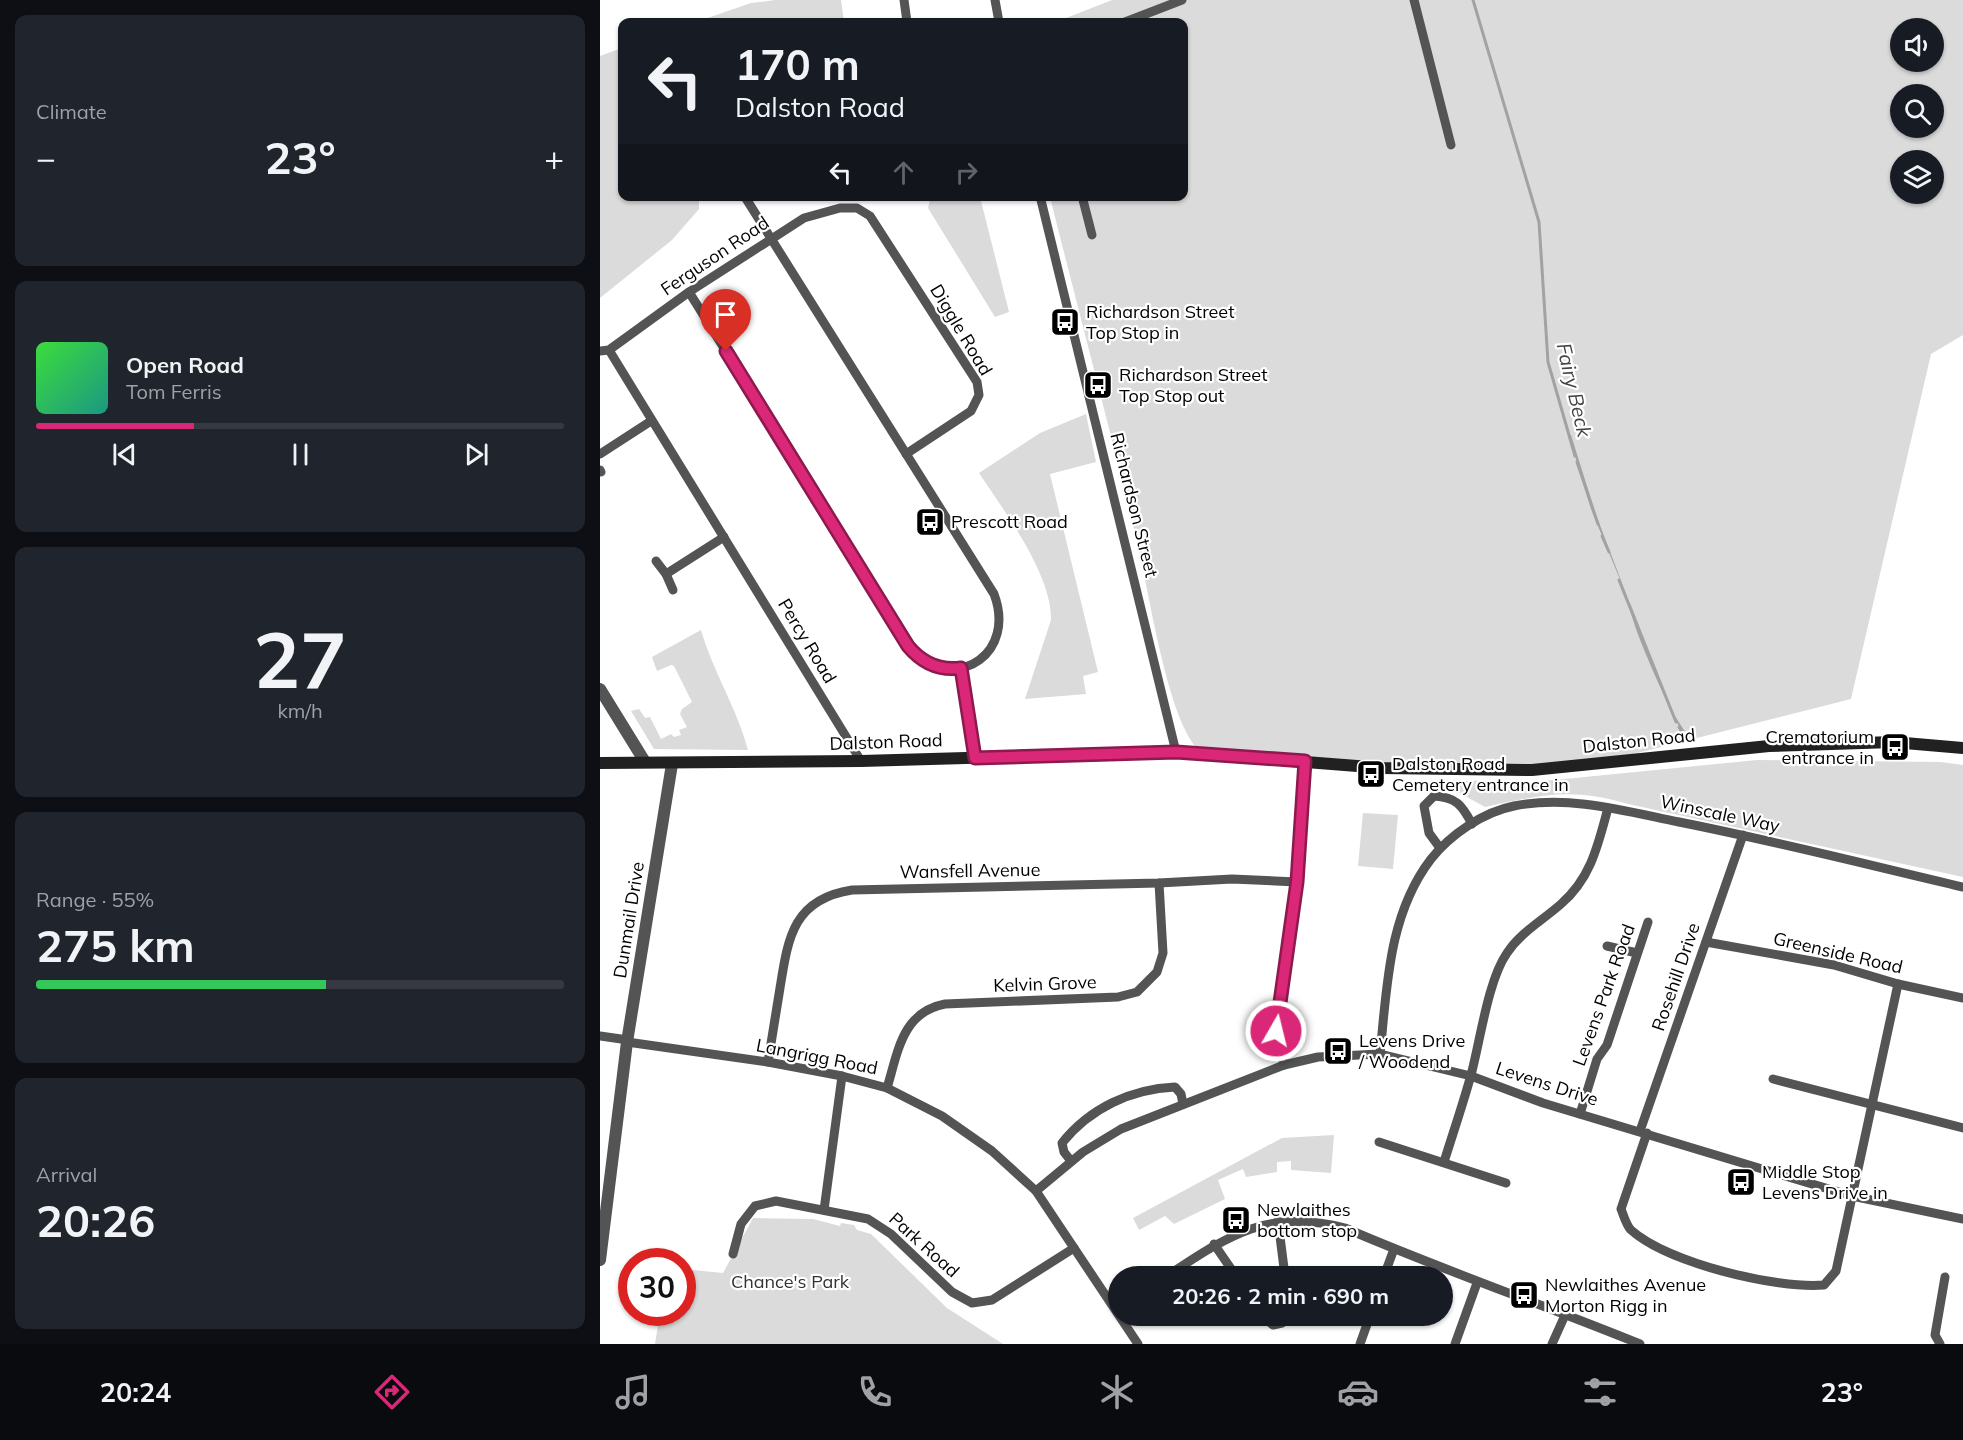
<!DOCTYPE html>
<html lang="en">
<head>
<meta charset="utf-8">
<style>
	:root { --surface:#171b24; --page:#20242c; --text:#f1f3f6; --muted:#9ea1a6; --line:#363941; --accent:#db2777 }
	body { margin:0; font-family:Mulish,sans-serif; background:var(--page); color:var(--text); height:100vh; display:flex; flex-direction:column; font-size:22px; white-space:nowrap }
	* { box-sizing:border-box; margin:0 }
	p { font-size:20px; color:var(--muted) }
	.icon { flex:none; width:33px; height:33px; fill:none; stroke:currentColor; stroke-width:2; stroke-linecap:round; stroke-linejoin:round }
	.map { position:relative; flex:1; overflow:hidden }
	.side { display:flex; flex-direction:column; gap:15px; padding:15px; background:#0d0f14; width:600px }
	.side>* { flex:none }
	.banner { position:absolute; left:18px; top:18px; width:570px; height:183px; border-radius:12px; box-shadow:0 2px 4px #0004; background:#171b24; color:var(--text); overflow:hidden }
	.buttons { position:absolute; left:1290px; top:18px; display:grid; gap:12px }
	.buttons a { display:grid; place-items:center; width:54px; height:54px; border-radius:50%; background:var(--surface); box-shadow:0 2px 4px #0004; font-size:30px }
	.speed { position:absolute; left:18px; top:1248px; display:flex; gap:12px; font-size:30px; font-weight:700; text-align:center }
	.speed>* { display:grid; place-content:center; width:78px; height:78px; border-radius:50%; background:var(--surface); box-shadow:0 2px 4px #0004; line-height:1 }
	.speed .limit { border:9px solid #d22; background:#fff; color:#111 }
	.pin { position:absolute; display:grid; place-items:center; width:51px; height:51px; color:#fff; margin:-62px -26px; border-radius:50% 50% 50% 0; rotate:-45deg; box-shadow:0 0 6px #0007 }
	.pin .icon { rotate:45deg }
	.me { position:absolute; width:66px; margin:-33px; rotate:8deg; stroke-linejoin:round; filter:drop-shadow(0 0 4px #0008) }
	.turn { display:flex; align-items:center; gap:21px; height:126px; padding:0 18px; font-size:27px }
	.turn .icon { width:78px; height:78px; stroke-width:2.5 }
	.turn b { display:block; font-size:42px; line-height:51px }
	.lanes { display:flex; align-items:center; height:57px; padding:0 18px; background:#0003; justify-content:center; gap:30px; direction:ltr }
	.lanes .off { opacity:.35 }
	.big { font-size:45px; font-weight:700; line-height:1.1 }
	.side .card { flex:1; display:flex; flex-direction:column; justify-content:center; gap:9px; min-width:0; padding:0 21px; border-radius:12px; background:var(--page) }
	.side .dial { align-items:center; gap:0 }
	.dial b { font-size:78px; line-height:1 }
	.song { display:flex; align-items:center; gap:18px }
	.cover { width:72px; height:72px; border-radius:9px; background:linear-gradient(135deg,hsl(120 70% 55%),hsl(170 70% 35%)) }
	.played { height:6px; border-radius:3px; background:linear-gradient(90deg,var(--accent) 30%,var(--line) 30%) }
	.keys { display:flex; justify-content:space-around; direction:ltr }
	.heat { display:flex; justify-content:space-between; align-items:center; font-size:33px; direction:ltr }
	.charge { height:9px; border-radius:4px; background:linear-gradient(90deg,#34c759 55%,var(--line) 0) }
	.trip { position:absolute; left:508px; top:1266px; width:345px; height:60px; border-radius:30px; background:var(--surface); box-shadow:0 2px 4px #0004; font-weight:700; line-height:60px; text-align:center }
	.tab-bar { display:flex; height:96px; justify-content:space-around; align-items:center; background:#090b0e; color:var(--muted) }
	.tab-bar .icon { width:42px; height:42px }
	.tab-bar .active { color:var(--accent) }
	.tab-bar b { font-size:27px; color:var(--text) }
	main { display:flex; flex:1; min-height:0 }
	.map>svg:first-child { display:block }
</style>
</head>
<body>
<main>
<section class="side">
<div class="card"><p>Climate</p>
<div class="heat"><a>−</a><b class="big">23°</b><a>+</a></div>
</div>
<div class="card">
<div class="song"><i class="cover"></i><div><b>Open Road</b><p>Tom Ferris</p></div></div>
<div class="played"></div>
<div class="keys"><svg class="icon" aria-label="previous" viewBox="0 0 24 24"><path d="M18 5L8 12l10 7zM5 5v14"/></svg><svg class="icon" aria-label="pause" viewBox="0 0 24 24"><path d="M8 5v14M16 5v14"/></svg><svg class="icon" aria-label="next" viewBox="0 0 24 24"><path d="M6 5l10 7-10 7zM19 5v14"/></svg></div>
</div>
<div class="card dial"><b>27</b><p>km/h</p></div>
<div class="card"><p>Range · 55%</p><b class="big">275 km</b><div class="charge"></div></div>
<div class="card"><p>Arrival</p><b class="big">20:26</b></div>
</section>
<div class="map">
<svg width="1363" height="1344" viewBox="0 0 1363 1344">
	<rect width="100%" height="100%" fill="#fff"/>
	<g fill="#dbdbdb" fill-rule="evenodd">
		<path d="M 175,0 L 241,0 L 244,22 L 96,22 L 151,3 Z"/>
		<path d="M 512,0 L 1363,0 L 1363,335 L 1331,354 L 1251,699 L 994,764 L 784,766 L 596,747 C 567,714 549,593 538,546 C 510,429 479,313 450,197 L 584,196 L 584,22 L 456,22 ZM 1300,28 L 1334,28 L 1334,62 L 1300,62 ZM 1300,94 L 1334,94 L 1334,128 L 1300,128 ZM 1300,160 L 1334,160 L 1334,194 L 1300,194 Z"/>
		<path d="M 22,48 L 22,196 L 99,197 L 99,209 L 72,240 L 0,298 L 0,56 Z"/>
		<path d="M 331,196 L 380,197 L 409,312 L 395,317 L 328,208 Z"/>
		<path d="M 486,414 L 496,462 L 450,474 L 498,672 L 483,676 L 486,694 L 425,699 L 451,620 C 452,574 404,511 379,473 L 440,433 Z"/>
		<path d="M 101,630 C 113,672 137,708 148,750 L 54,749 L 31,711 L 39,709 L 45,718 L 50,717 L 61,739 L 71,734 L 74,737 L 81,735 L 79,730 L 87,727 L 80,714 L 82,709 L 92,702 L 74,666 L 71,665 L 57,671 L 52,657 Z"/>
		<path d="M 1157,760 L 1341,762 L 1363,765 L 1363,877 L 1028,804 C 971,787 941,795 885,807 L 836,780 L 934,782 Z"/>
		<path d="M 763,813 L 798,815 L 793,869 L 758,866 Z"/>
		<path d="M 734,1135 L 731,1173 L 691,1170 L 691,1161 L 677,1162 L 677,1172 L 646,1177 L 643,1169 L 618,1180 L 625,1199 L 574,1224 L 565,1216 L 539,1230 L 533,1218 L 682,1138 Z"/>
		<path d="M 153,1218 L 213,1219 L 240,1226 L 241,1223 L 254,1225 L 257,1230 L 271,1234 L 347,1308 L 403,1344 L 55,1344 L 60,1313 L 82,1312 L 83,1269 L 123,1273 Z"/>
	</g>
	<g fill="#a2a2a2">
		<path d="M 971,435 L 995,512 L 1028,599 L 991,509 L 969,436 Z"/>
		<path d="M 1030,603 L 1073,713 L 1089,738 L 1085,737 C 1074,719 1026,616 1030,603 Z"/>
	</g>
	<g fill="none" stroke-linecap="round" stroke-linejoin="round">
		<g stroke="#a2a2a2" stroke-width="3">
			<path d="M 873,0 L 939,222 L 948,362 L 975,456"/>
			<path d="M 977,462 L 998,524"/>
			<path d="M 1002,536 L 1009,552"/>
			<path d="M 1019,580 L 1076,722"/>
			<path d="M 1079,727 L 1086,739"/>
		</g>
		<g stroke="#545454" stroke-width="9">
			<path d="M 304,0 L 307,22"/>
			<path d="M 395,0 L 399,22"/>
			<path d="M 814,0 L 851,145"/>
			<path d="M 525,22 L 582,0"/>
			<path d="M 440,196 L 576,752"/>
			<path d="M 482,196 L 492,235"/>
			<path d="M 89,292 L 314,653 C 360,692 416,652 394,594 L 145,197"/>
			<path d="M 9,350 L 261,761"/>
			<path d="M 0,351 L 9,350 L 89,292 L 204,218 L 240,208 L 257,208 L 270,216 L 377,382 L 379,395 L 371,411 L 306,454"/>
			<path d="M 0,454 L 51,421"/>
			<path d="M 0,470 L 1,472"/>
			<path d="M 56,561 L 66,574 L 73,590"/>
			<path d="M 66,574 L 124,537"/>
			<path d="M 361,667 L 376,758"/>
			<path d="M 840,848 L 829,833 L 824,806 L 834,796 C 856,797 862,805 872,824"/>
			<path d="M 1106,942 L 1234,965 L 1298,984 L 1363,998"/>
			<path d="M 1007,946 L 1037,953"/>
			<path d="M 0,1036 L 28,1040"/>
			<path d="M 27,1042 L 168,1062 L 242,1076 L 287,1088 L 342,1116 L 392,1151 L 436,1191 L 538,1344"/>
			<path d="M 780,1054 C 787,988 788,915 831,859 C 850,835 883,812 914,806 C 970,795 1025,811 1079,822 C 1175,841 1269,865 1363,887"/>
			<path d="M 168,1062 C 172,1037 176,1013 180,988 C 188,938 193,899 252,890 L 559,883 L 632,879 L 697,882"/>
			<path d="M 684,1065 L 676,1031 L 697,882 L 705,761"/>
			<path d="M 1173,1079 L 1363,1128"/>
			<path d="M 287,1088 C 298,1052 302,1012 345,1004 L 518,997 L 537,992 L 557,972 L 563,953 L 559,883"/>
			<path d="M 980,1114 L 997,1059 L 1007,1045 L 1048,922"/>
			<path d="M 1040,1131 L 1143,835"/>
			<path d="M 1047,1133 L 1021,1209 C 1024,1216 1026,1225 1031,1230 C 1068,1263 1176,1289 1224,1285 L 1236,1271 L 1298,984"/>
			<path d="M 779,1142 L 906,1183"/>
			<path d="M 471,1161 L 464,1152 L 462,1143 C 490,1108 531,1089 575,1087 L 581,1094 L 583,1104"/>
			<path d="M 844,1162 C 853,1133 863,1104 871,1075 C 880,1042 888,980 907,953 C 921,932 943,920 961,904 C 991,878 998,845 1008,808"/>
			<path d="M 436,1191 L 483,1152 L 521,1129 L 684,1065 L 718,1057 L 780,1054 L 871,1076 L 943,1103 L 1252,1196 L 1363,1219"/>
			<path d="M 224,1210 L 242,1076"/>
			<path d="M 678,1221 L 685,1276"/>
			<path d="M 614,1244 L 636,1276"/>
			<path d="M 133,1254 L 141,1224 L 155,1206 L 176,1201 L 268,1219 L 291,1234 L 352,1292 L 372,1303 L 392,1300 L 474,1248"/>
			<path d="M 567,1276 C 629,1235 668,1208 745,1228 C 842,1270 942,1304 1040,1344"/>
			<path d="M 784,1276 L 794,1249"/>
			<path d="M 662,1316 L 673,1325 L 682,1323 L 689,1316"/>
			<path d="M 760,1344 L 770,1316"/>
			<path d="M 855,1344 L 877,1283"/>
			<path d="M 952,1344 L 966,1313"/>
			<path d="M 1340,1344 L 1335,1335 L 1345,1277"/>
		</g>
		<g stroke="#545454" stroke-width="12">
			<path d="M 0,689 L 45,762"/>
			<path d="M 0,1260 L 27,1042 L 72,764"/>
		</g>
		<path stroke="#212121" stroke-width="12" d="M 0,763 L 261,761 L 576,752 L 783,768 L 932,770 L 1169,746 L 1293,742 L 1363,748"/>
	</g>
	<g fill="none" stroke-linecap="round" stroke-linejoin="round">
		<g stroke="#8e194d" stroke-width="15">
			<path id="route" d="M 126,351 L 308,646 C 322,663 339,671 361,668 L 375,758 L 576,752 L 705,761 L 697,882 L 676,1031"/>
		</g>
		<use href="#route" stroke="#db2777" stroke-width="10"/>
	</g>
	<defs>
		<g id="bus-square" transform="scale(1.5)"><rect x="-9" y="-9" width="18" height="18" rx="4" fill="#000" stroke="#fff"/><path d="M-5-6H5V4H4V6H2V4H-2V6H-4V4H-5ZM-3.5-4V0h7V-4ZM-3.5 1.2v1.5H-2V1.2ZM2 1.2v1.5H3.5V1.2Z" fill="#fff"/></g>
	</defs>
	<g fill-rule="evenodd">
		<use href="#bus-square" x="465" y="322"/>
		<use href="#bus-square" x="498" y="385"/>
		<use href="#bus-square" x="330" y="522"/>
		<use href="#bus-square" x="1295" y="747"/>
		<use href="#bus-square" x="771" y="774"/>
		<use href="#bus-square" x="738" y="1051"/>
		<use href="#bus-square" x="1141" y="1182"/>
		<use href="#bus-square" x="636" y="1220"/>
		<use href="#bus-square" x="924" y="1295"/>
	</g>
	<g text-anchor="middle" stroke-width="4.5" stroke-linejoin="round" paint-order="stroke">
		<g font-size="18" fill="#000" stroke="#fff">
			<text transform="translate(115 256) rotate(-34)" y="6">Ferguson Road</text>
			<text transform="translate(361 330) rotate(59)" y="6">Diggle Road</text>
			<text transform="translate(534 505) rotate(76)" y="6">Richardson Street</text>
			<text transform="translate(207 641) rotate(59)" y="6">Percy Road</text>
			<text transform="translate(1039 741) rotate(-6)" y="6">Dalston Road</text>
			<text transform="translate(286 742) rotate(-2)" y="6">Dalston Road</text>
			<text transform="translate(1120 814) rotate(12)" y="6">Winscale Way</text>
			<text transform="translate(370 871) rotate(-1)" y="6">Wansfell Avenue</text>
			<text transform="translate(29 920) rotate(-81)" y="6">Dunmail Drive</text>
			<text transform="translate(1238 953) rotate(13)" y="6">Greenside Road</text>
			<text transform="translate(1076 977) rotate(-71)" y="6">Rosehill Drive</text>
			<text transform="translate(445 984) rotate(-2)" y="6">Kelvin Grove</text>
			<text transform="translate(1004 995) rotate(-70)" y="6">Levens Park Road</text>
			<text transform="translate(217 1057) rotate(11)" y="6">Langrigg Road</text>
			<text transform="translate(947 1084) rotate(18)" y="6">Levens Drive</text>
			<text transform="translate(324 1245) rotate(42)" y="6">Park Road</text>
		</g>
		<g font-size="18" fill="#000" stroke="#fff" text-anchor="start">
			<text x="486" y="318">Richardson Street<tspan x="486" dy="21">Top Stop in</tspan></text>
			<text x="519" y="381">Richardson Street<tspan x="519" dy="21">Top Stop out</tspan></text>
			<text x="351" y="528">Prescott Road</text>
			<text x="1274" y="743" text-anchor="end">Crematorium<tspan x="1274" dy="21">entrance in</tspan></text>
			<text x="792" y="770">Dalston Road<tspan x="792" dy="21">Cemetery entrance in</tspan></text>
			<text x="759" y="1047">Levens Drive<tspan x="759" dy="21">/ Woodend</tspan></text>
			<text x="1162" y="1178">Middle Stop<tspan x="1162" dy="21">Levens Drive in</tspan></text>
			<text x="657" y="1216">Newlaithes<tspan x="657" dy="21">bottom stop</tspan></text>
			<text x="945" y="1291">Newlaithes Avenue<tspan x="945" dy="21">Morton Rigg in</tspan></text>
		</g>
		<g font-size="18" fill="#323232" stroke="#fff">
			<text x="190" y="1288">Chance's Park</text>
		</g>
		<g font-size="20" font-style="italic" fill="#434343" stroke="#fff">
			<text transform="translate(974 390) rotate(77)" y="7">Fairy Beck</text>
		</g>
	</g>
</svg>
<div class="buttons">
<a><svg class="icon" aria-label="sound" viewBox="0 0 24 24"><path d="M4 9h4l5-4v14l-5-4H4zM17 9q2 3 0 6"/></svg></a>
<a><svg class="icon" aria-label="search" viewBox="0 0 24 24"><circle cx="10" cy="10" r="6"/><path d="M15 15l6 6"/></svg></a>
<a><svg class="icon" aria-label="layers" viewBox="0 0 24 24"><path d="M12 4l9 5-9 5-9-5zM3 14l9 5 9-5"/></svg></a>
</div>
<div class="speed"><div class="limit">30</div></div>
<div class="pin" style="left:126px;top:351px;background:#d93025"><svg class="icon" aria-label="arrive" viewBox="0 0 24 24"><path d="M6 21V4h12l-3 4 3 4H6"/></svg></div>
<svg class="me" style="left:676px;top:1031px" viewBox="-20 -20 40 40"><circle r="17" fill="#db2777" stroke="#fff" stroke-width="3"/><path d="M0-11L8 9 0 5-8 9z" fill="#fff"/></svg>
<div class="trip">20:26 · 2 min · 690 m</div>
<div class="banner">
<div class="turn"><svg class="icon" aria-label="left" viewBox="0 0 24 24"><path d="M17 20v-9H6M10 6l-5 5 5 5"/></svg><div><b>170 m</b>Dalston Road</div></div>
<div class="lanes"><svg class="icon" aria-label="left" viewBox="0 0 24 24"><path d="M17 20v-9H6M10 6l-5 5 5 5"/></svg><svg class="icon off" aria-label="ahead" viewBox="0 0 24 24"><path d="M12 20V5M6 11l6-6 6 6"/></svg><svg class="icon off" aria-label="right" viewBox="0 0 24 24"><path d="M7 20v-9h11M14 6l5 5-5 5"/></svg></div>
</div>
</div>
</main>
<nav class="tab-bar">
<b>20:24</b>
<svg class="icon active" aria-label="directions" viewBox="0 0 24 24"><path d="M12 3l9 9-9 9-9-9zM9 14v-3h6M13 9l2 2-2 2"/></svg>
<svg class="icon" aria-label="music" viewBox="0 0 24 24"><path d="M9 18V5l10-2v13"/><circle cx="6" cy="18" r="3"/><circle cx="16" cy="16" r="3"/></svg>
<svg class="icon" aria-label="phone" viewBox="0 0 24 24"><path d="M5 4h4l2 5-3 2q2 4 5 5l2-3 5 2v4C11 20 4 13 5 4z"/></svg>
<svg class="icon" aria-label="climate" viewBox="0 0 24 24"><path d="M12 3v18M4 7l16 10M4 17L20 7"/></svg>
<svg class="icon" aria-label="car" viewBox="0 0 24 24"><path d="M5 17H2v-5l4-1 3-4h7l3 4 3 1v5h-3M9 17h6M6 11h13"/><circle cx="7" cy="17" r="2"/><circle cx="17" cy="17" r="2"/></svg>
<svg class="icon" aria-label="filters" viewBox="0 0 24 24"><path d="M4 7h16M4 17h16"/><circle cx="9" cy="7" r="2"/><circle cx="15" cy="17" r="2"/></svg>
<b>23°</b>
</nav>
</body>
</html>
